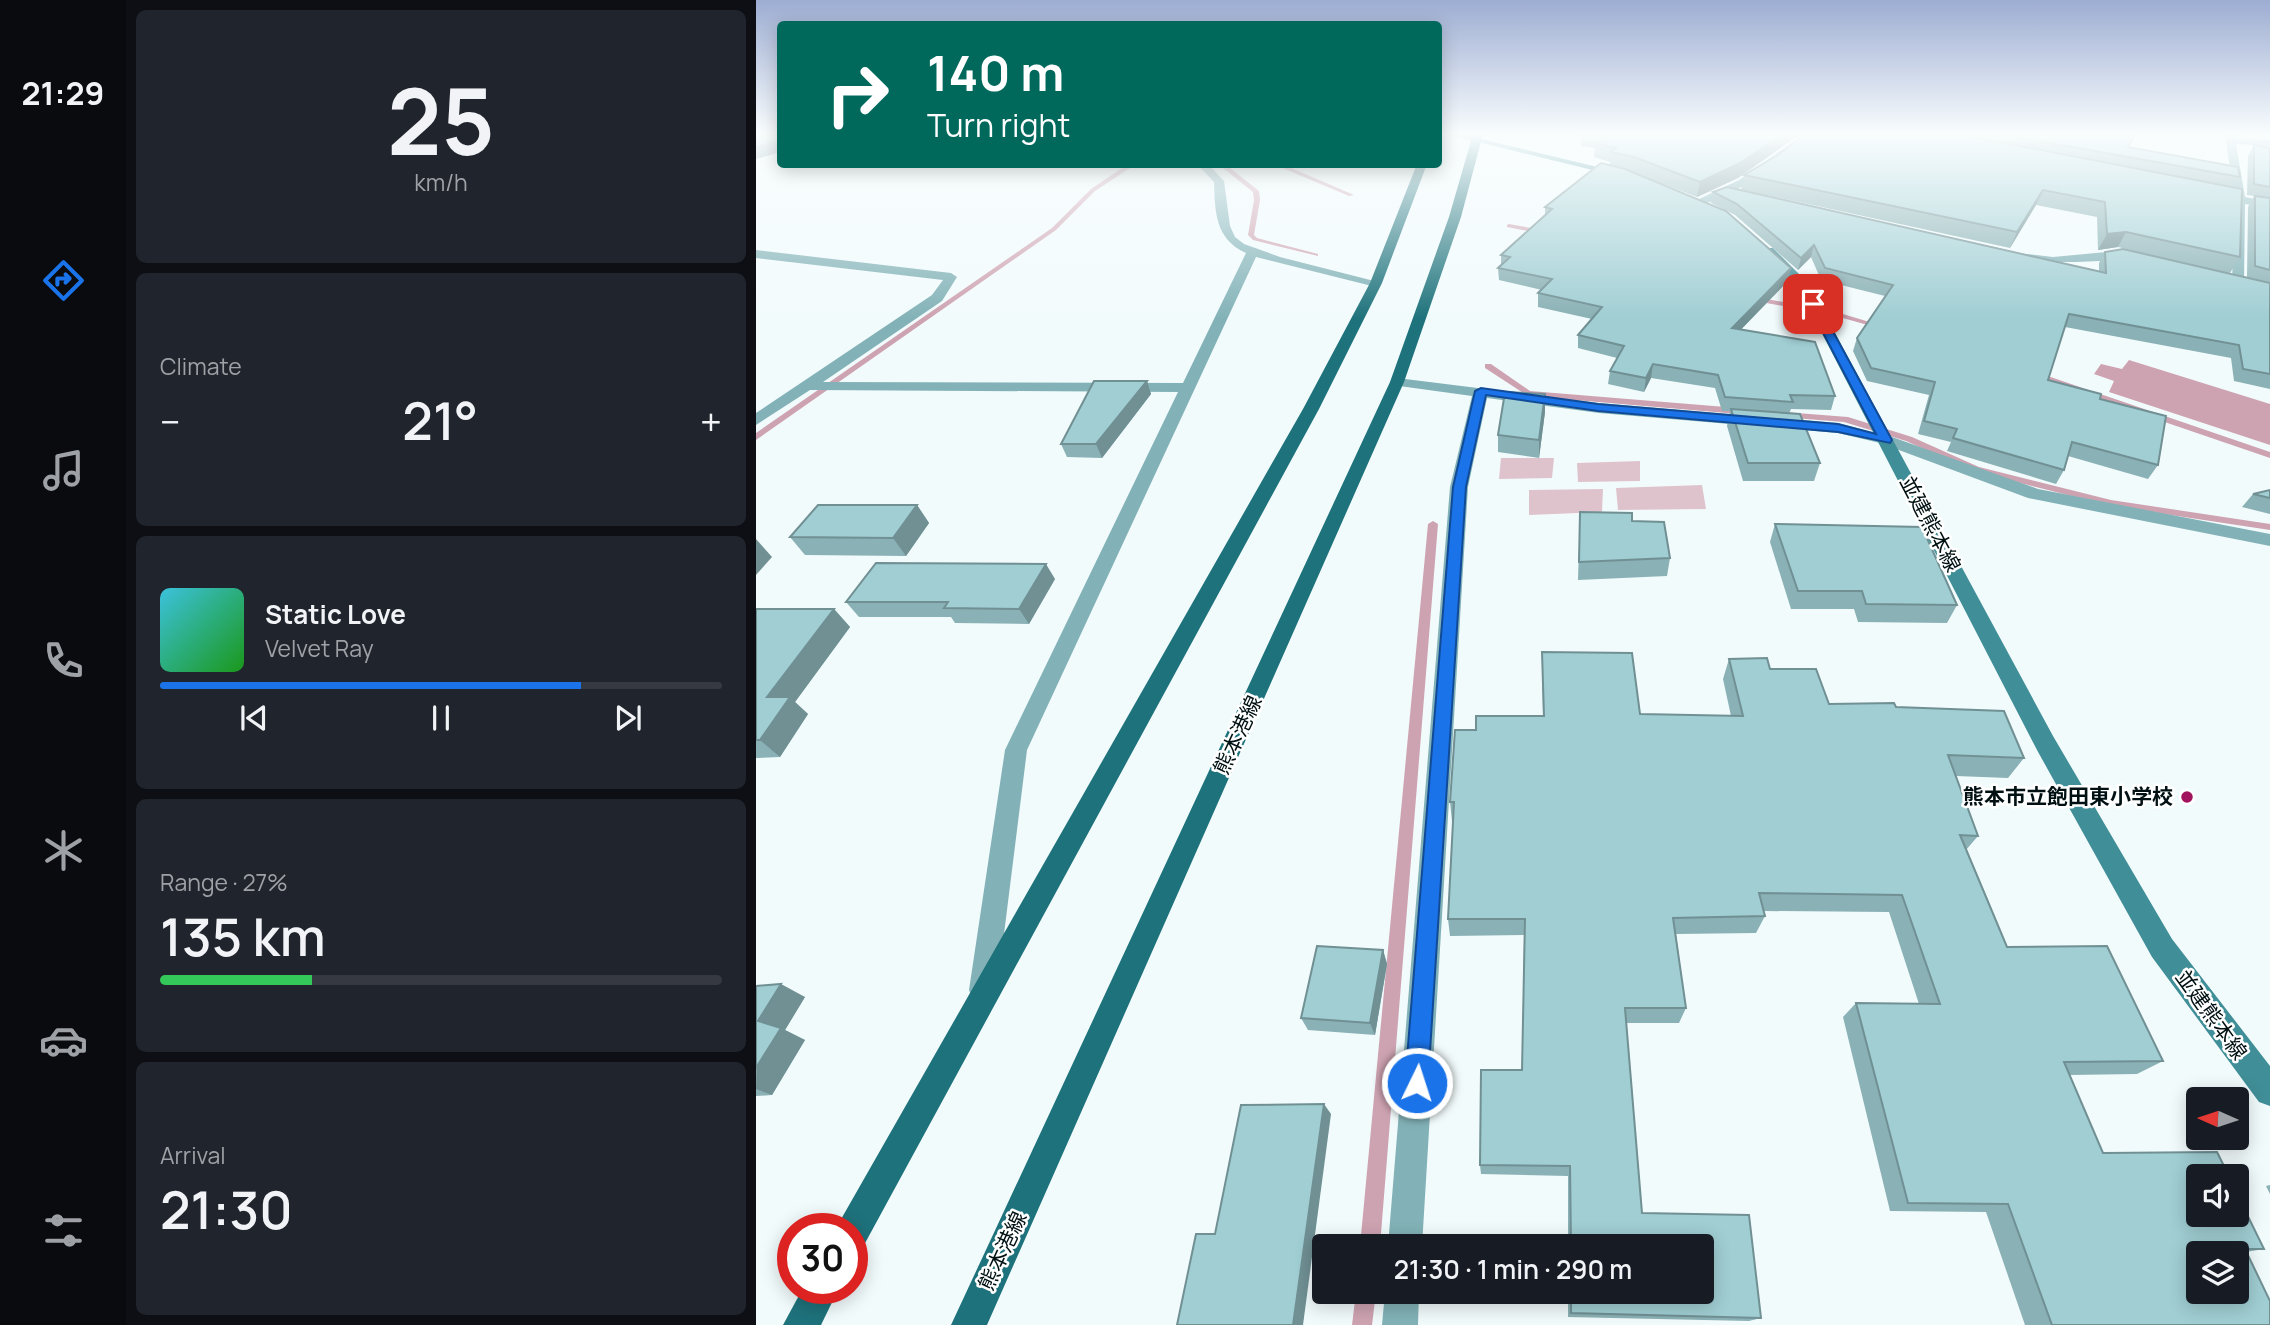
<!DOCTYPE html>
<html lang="en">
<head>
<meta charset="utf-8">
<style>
	:root { --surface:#171b24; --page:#20242c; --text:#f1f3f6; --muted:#9ea1a6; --line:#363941; --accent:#1a73e8 }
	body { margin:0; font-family:Manrope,"Noto Sans JP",sans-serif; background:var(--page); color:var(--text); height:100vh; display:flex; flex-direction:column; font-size:26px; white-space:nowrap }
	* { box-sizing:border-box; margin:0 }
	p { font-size:23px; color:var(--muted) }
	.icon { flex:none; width:38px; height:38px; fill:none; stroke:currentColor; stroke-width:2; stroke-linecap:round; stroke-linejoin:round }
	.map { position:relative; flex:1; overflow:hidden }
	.panel { display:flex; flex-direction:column; gap:10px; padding:10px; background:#0d0f14; width:630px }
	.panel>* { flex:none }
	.banner { position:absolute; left:21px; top:21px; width:665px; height:147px; border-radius:7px; box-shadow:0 4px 18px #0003; background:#00695c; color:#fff; overflow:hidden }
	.needle { width:46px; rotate:273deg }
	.fabs { position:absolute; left:1430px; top:1087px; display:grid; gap:14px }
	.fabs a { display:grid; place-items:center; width:63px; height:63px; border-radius:7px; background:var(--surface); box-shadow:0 4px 18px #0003; font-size:35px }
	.speed { position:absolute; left:21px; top:1213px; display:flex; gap:14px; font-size:35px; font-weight:700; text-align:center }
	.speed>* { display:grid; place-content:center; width:91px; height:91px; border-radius:50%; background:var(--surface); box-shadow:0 4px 18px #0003; line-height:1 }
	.speed .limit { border:10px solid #d22; background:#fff; color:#111 }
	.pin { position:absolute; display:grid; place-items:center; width:60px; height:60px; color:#fff; margin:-30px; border-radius:14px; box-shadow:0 4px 10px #0006 }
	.me { position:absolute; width:77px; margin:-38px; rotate:4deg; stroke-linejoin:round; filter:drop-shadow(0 0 5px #0008) }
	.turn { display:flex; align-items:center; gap:24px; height:147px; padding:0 35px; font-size:32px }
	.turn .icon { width:91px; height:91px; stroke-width:2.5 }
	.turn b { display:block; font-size:49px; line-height:60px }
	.big { font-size:52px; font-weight:600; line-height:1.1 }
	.panel .widget { flex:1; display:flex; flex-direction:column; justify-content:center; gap:10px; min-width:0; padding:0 24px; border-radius:10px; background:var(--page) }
	.panel .dial { align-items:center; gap:0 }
	.dial b { font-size:91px; line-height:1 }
	.song { display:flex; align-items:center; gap:21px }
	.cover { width:84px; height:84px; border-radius:10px; background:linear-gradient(135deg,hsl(190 70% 55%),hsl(120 70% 35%)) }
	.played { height:7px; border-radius:4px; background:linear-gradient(90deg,var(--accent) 75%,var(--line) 75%) }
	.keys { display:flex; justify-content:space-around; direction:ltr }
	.heat { display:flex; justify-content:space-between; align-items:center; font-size:38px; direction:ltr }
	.charge { height:10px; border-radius:5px; background:linear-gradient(90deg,#34c759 27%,var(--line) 0) }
	.trip { position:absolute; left:556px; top:1234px; width:402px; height:70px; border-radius:7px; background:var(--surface); box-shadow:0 4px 18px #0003; font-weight:600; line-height:70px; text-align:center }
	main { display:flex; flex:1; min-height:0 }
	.dock { display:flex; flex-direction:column; width:126px; justify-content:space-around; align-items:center; background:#090b0e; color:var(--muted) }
	.dock .icon { width:49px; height:49px }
	.dock .selected { color:var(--accent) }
	.dock b { font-size:32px; color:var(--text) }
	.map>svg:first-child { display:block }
</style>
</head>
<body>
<main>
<nav class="dock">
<b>21:29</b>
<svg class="icon selected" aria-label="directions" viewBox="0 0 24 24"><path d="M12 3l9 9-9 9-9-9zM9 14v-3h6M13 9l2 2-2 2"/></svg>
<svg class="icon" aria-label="music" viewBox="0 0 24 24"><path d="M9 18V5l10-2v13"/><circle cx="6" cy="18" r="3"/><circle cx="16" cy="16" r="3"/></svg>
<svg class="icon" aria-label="phone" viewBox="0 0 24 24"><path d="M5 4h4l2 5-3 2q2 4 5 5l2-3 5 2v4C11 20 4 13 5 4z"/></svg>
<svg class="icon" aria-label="climate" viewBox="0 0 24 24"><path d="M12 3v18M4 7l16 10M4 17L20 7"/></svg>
<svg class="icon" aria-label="car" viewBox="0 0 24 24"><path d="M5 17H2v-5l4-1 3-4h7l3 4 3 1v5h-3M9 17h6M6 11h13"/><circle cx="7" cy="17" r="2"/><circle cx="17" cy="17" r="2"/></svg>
<svg class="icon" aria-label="filters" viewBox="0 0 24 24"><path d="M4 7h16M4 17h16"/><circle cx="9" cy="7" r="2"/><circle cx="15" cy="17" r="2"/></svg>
</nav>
<section class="panel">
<div class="widget dial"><b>25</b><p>km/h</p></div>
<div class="widget"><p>Climate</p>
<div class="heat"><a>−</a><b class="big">21°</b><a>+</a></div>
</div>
<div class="widget">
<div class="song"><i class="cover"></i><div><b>Static Love</b><p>Velvet Ray</p></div></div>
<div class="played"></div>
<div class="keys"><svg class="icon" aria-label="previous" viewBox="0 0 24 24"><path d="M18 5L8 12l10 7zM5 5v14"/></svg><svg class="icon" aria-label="pause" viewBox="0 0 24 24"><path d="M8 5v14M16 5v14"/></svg><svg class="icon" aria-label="next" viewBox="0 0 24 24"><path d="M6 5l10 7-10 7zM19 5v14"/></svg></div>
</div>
<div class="widget"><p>Range · 27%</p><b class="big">135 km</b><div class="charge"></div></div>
<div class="widget"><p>Arrival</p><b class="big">21:30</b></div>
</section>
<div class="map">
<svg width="1514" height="1325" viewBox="0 0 1514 1325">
	<rect width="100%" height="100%" fill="#f2fbfc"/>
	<g fill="#dfc3cc">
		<path d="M 745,458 L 798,458 L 796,478 L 743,479 Z"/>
		<path d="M 884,461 L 884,481 L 822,482 L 821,463 Z"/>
		<path d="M 946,485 L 950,509 L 862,510 L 860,488 Z"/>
		<path d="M 847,489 L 846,512 L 773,515 L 773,490 Z"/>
	</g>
	<path fill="#cea3b1" d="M 1373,360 L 1514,404 L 1514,445 L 1353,392 L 1358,381 L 1338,374 L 1345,364 L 1366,369 Z"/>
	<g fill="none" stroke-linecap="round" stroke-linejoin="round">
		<g fill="#cea3b1" fill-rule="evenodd">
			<path d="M 372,164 L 380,164 L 339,191 L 300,230 L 0,440 L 0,433 L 296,228 L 335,189 Z"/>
			<path d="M 462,164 L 469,164 L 503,191 L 504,200 L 498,235 L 501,238 L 562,254 L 562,256 L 497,240 L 492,235 L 498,200 L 497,192 Z"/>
			<path d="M 517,164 L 526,164 L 598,195 L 593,196 Z"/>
			<path d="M 753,224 L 787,230 L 790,232 L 787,234 L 751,227 L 751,225 Z"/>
			<path d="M 994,296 L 1077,311 L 1130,327 L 1126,329 L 1076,315 L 994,300 Z"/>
			<path d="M 729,364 L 735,364 L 774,391 L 982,408 L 987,411 L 982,414 L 772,396 L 729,368 Z"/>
			<path d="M 1274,372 L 1280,372 L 1514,452 L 1514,458 L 1274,376 Z"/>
			<path d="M 1028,412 L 1092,417 L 1156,437 L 1223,467 L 1355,500 L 1514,524 L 1514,530 L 1355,506 L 1217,471 L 1150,441 L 1088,422 L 1025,417 L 1023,415 Z"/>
			<path d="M 677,521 L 682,524 L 624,1246 L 604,1246 L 672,524 Z"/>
			<path d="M 600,1292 L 620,1292 L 616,1325 L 596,1325 Z"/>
		</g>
		<g fill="#82b2b7" fill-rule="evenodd">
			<path d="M 1048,134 L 1059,134 C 1043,150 954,216 935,203 L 983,180 Z"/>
			<path d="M 1469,134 L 1479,134 L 1479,138 L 1514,140 L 1514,146 L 1480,144 L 1489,197 L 1514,202 L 1514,208 L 1489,204 L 1488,282 L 1482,286 L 1476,282 L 1479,202 L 1454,195 L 1459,192 L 1478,195 Z"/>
			<path d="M 441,164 L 452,164 L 468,181 L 474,226 L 479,237 L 488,244 L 524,257 L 626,283 L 620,287 L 500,257 L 271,750 L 241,990 L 237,1000 L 227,1004 L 217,1000 L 213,990 L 249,750 L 422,392 L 54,390 L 0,425 L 0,413 L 176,295 L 187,280 L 0,258 L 0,250 L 195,273 L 201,277 L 186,301 L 67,382 L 427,383 L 490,253 C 459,239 459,212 458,182 Z"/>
			<path d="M 1361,251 L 1380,256 C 1372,262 1275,265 1265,258 L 1271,254 L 1297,257 Z"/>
			<path d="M 641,378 L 843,403 L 1082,423 L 1136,437 L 1282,489 L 1514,534 L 1514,546 L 1272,498 L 1124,443 L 1082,433 L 843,413 L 731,398 L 712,487 L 666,1246 L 632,1246 L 694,487 L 716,396 L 636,385 L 634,382 Z"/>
			<path d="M 629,1292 L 663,1292 L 662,1325 L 626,1325 Z"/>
		</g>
		<g fill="#408e97" fill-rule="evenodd">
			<path d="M 689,134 L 705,134 L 870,174 L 865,177 Z"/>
			<path d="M 1009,248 L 1017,248 L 1052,283 L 1297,736 L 1416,939 L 1514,1066 L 1514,1106 L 1503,1102 L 1396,957 L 1281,750 L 1041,285 L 1009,254 Z"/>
		</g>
		<g fill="#1e727b" fill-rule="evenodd">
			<path d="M 717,134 L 727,134 L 705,217 L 648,382 L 231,1325 L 195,1325 L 634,382 L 693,217 Z"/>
			<path d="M 661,164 L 671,164 L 626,283 L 563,409 L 108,1245 L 96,1250 L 96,1228 L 81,1228 L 84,1221 L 547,409 L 614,283 Z"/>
			<path d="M 47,1288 L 83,1288 L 65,1325 L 27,1325 Z"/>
		</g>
	</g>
	<g fill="#8ab1b5" fill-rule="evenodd">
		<path d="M 826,134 L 1044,134 L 982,178 L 941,197 L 873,171 L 1032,281 L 985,329 L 1079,396 L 1075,410 L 1035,409 L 1033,414 L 1064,463 L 1058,481 L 987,481 L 971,426 L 974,411 L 966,411 L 959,388 L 895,378 L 888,392 L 852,384 L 854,371 L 861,358 L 822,348 L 822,335 L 836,319 L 782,307 L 782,293 L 786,290 L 743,280 L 742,268 L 745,265 L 745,255 L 789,215 L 789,207 L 854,165 L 854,162 L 838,157 L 839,148 L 825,146 Z"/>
		<path d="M 1049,134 L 1378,134 L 1372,147 L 1484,177 L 1477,187 L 1484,257 L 1474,273 L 1491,277 L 1492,207 L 1498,196 L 1491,195 L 1492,156 L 1498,145 L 1514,148 L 1514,389 L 1478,381 L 1475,358 L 1309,327 L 1292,380 L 1344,399 L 1402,465 L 1392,479 L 1312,456 L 1308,470 L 1300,484 L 1191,451 L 1195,442 L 1162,434 L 1173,395 L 1111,381 L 1097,351 L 1101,338 L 1129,296 L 1065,280 L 1055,257 L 1042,270 L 979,215 L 955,203 L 957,192 L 985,190 L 988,175 L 1022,155 ZM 987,190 L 1254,248 L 1280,205 L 1341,217 L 1342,250 L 1362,247 L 1378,251 L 1349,252 L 1343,263 L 1343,271 Z"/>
		<path d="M 391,381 L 395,394 L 346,458 L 311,457 L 305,444 Z"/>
		<path d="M 789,394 L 789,412 L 783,458 L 742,452 L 742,435 Z"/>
		<path d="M 1514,490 L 1514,514 L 1486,507 L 1497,494 Z"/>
		<path d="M 161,505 L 173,523 L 150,556 L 49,555 L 34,537 Z"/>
		<path d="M 824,512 L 876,521 L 914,558 L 911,576 L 822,580 Z"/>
		<path d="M 1019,524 L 1201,605 L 1191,623 L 1102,622 L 1098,609 L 1035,609 L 1014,542 Z"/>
		<path d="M 299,579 L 273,624 L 199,623 L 195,617 L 103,617 L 90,602 Z"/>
		<path d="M 0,609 L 78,609 L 94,627 L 39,702 L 52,714 L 24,757 L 0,758 Z"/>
		<path d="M 786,652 L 876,653 L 884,714 L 975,716 L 967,679 L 973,659 L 1011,658 L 1014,669 L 1060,669 L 1073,704 L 1138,703 L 1140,707 L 1248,711 L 1268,758 L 1252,778 L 1200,776 L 1222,836 L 1210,850 L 1251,947 L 1351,946 L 1407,1061 L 1381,1074 L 1313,1075 L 1347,1153 L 1461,1152 L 1473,1176 L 1442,1176 L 1442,1214 L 1480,1214 L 1480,1192 L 1508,1249 L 1490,1252 L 1514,1301 L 1514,1325 L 1269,1325 L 1230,1212 L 1134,1211 L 1087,1017 L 1100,1003 L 1163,1004 L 1133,912 L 1007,911 L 1009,916 L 1000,933 L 920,934 L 930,1008 L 923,1023 L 870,1023 L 886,1213 L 993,1215 L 1005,1318 L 993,1321 L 812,1317 L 812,1292 L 947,1292 L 947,1246 L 812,1246 L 812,1176 L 725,1174 L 724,1165 L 725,1070 L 766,1070 L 768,935 L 694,936 L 692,919 L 697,821 L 696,821 L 694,802 L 699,730 L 720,730 L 720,716 L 787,716 L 786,673 ZM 1442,1253 L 1480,1253 L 1480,1292 L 1442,1292 Z"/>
		<path d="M 627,950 L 631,964 L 619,1035 L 552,1030 L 545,1018 Z"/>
		<path d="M 0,986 L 49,997 L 29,1030 L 49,1040 L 16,1095 L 0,1096 Z"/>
		<path d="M 1514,1185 L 1514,1194 L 1510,1186 Z"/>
	</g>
	<g fill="#709094">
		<path d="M 1027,134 L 1044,134 L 982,178 L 941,197 L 944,182 Z"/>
		<path d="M 24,140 L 24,152 L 0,159 L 0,147 Z"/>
		<path d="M 1287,190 L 1280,205 L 1254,248 L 1261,232 Z"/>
		<path d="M 1370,232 L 1362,247 L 1342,250 L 1351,234 Z"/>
		<path d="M 1058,245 L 1055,257 L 1042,270 L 1045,258 Z"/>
		<path d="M 1035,268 L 1032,281 L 974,341 L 976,328 Z"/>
		<path d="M 897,364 L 895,378 L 888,392 L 890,378 Z"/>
		<path d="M 391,381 L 395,394 L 346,458 L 340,444 Z"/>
		<path d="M 789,394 L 789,412 L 783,458 L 783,440 Z"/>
		<path d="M 161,505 L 173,523 L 150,556 L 137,538 Z"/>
		<path d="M 0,539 L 16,557 L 0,575 Z"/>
		<path d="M 290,564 L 299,579 L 273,624 L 263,609 Z"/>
		<path d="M 78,609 L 94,627 L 39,702 L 52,714 L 24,757 L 4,740 L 11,697 Z"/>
		<path d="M 627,950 L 631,964 L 619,1035 L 614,1023 Z"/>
		<path d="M 25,984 L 49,997 L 29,1030 L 49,1040 L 16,1095 L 0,1089 L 2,1021 Z"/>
		<path d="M 568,1104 L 575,1114 L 547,1325 L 537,1325 Z"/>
	</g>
	<g fill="#a0ced3" stroke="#709094" stroke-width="2" fill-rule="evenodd">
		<path d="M 0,134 L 24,134 L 24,140 L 0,147 Z"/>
		<path d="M 840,134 L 1027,134 L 984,163 L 944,182 L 878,157 L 855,152 L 860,148 L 839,143 L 853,136 Z"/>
		<path d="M 1049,134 L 1202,134 L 1486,189 L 1484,257 L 1370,232 L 1351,234 L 1349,202 L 1287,190 L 1261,232 L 988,175 L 1022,155 Z"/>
		<path d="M 1243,134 L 1357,134 L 1377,138 L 1372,147 L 1482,167 L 1484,177 Z"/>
		<path d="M 1498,145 L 1514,148 L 1514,187 L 1498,184 Z"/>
		<path d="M 845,163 L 869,169 L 970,211 L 1035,268 L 976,328 L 1059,342 L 1079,396 L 1034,395 L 1037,402 L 969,397 L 962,375 L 897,364 L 890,378 L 854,371 L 868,346 L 822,335 L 846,307 L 782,293 L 796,279 L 742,268 L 754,257 L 745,255 L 796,209 L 789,207 Z"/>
		<path d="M 971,187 L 1350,273 L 1349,252 L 1367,249 L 1514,283 L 1514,374 L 1487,369 L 1483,345 L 1313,314 L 1292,380 L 1345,394 L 1344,399 L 1410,416 L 1402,465 L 1316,442 L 1308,470 L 1197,438 L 1201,429 L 1168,421 L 1179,382 L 1115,368 L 1101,338 L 1137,285 L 1069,268 L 1058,245 L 1045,258 L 981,204 L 957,192 Z"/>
		<path d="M 1499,196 L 1514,198 L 1514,270 L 1499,266 Z"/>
		<path d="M 338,381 L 391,381 L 340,444 L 305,444 Z"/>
		<path d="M 749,392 L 789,394 L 783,440 L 742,435 Z"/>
		<path d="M 975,409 L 1044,414 L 1064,463 L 992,463 Z"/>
		<path d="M 1514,490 L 1514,498 L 1497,494 Z"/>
		<path d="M 62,505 L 161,505 L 137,538 L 34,537 Z"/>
		<path d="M 824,512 L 876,513 L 876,521 L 908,522 L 914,558 L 823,562 Z"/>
		<path d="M 1019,524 L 1166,527 L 1201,605 L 1110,604 L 1106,591 L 1042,591 Z"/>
		<path d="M 120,563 L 290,564 L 263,609 L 188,608 L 192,602 L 90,602 Z"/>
		<path d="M 0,609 L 78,609 L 11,697 L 34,697 L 4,740 L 0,740 Z"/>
		<path d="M 786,652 L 876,653 L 884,714 L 987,716 L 973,659 L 1011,658 L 1014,669 L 1060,669 L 1073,704 L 1138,703 L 1140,707 L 1248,711 L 1268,758 L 1192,755 L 1222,836 L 1204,835 L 1251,947 L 1351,946 L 1407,1061 L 1308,1062 L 1347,1153 L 1461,1152 L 1473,1176 L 1442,1176 L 1442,1214 L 1480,1214 L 1480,1192 L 1508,1249 L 1489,1249 L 1514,1301 L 1514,1325 L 1296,1325 L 1252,1204 L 1152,1203 L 1100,1003 L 1184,1004 L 1146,895 L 1003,893 L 1009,916 L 917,918 L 930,1008 L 869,1008 L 886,1213 L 993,1215 L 1005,1318 L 815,1313 L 815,1292 L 947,1292 L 947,1246 L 815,1246 L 814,1166 L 724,1165 L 725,1070 L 766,1070 L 769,919 L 692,919 L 698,802 L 694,802 L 699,730 L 720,730 L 720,716 L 788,716 ZM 1442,1253 L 1480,1253 L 1480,1292 L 1442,1292 Z"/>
		<path d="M 561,946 L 627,950 L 614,1023 L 545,1018 Z"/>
		<path d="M 25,984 L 2,1021 L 25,1028 L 0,1068 L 0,986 Z"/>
		<path d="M 568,1104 L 537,1325 L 421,1325 L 440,1234 L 459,1234 L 485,1105 Z"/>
	</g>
	<linearGradient id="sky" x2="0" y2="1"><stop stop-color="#9dadd2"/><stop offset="0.42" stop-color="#f9fdfe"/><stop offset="1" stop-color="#f9fdfe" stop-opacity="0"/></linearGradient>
	<rect width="1514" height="319" fill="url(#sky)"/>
	<path fill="#1a73e8" stroke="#114b97" stroke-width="2" d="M 1057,301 L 1062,304 L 1136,440 L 1134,443 L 1082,432 L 842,411 L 730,395 L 710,487 L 672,1083 L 669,1092 L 661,1095 L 653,1092 L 649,1083 L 697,487 L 719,391 L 725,388 L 842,404 L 1082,424 L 1120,434 L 1052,304 Z"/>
	<circle fill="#a1145d" stroke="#fff" stroke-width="2.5" cx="1431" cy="797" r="7"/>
	<g text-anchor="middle" stroke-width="5" stroke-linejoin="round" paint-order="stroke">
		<g font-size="21" fill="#011012" stroke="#fff">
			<text transform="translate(1174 524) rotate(62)" y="7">並建熊本線</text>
			<text transform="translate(482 735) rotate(-65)" y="7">熊本港線</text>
			<text transform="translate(1455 1015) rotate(54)" y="7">並建熊本線</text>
			<text transform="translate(247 1251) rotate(-65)" y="7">熊本港線</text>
		</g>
		<g font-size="21" font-weight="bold" fill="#011012" stroke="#fff" text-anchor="end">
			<text x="1417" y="804">熊本市立飽田東小学校</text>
		</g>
	</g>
</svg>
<div class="fabs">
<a><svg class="needle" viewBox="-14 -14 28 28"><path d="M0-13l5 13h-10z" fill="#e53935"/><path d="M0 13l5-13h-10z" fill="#9ea1a6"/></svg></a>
<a><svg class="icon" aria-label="sound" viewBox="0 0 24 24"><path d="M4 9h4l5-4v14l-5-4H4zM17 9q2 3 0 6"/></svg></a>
<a><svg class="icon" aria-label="layers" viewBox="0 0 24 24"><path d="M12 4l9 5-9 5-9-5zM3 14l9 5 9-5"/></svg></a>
</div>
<div class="speed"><div class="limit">30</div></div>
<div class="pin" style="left:1057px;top:304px;background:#d93025"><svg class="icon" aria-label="arrive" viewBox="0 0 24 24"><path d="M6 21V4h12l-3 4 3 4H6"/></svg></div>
<svg class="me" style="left:661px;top:1083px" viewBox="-20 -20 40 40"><circle r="17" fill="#1a73e8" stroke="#fff" stroke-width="3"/><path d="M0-11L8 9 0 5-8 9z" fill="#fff"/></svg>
<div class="trip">21:30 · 1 min · 290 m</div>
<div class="banner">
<div class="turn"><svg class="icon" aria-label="right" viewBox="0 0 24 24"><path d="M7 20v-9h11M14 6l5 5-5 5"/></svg><div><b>140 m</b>Turn right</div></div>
</div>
</div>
</main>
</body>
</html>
